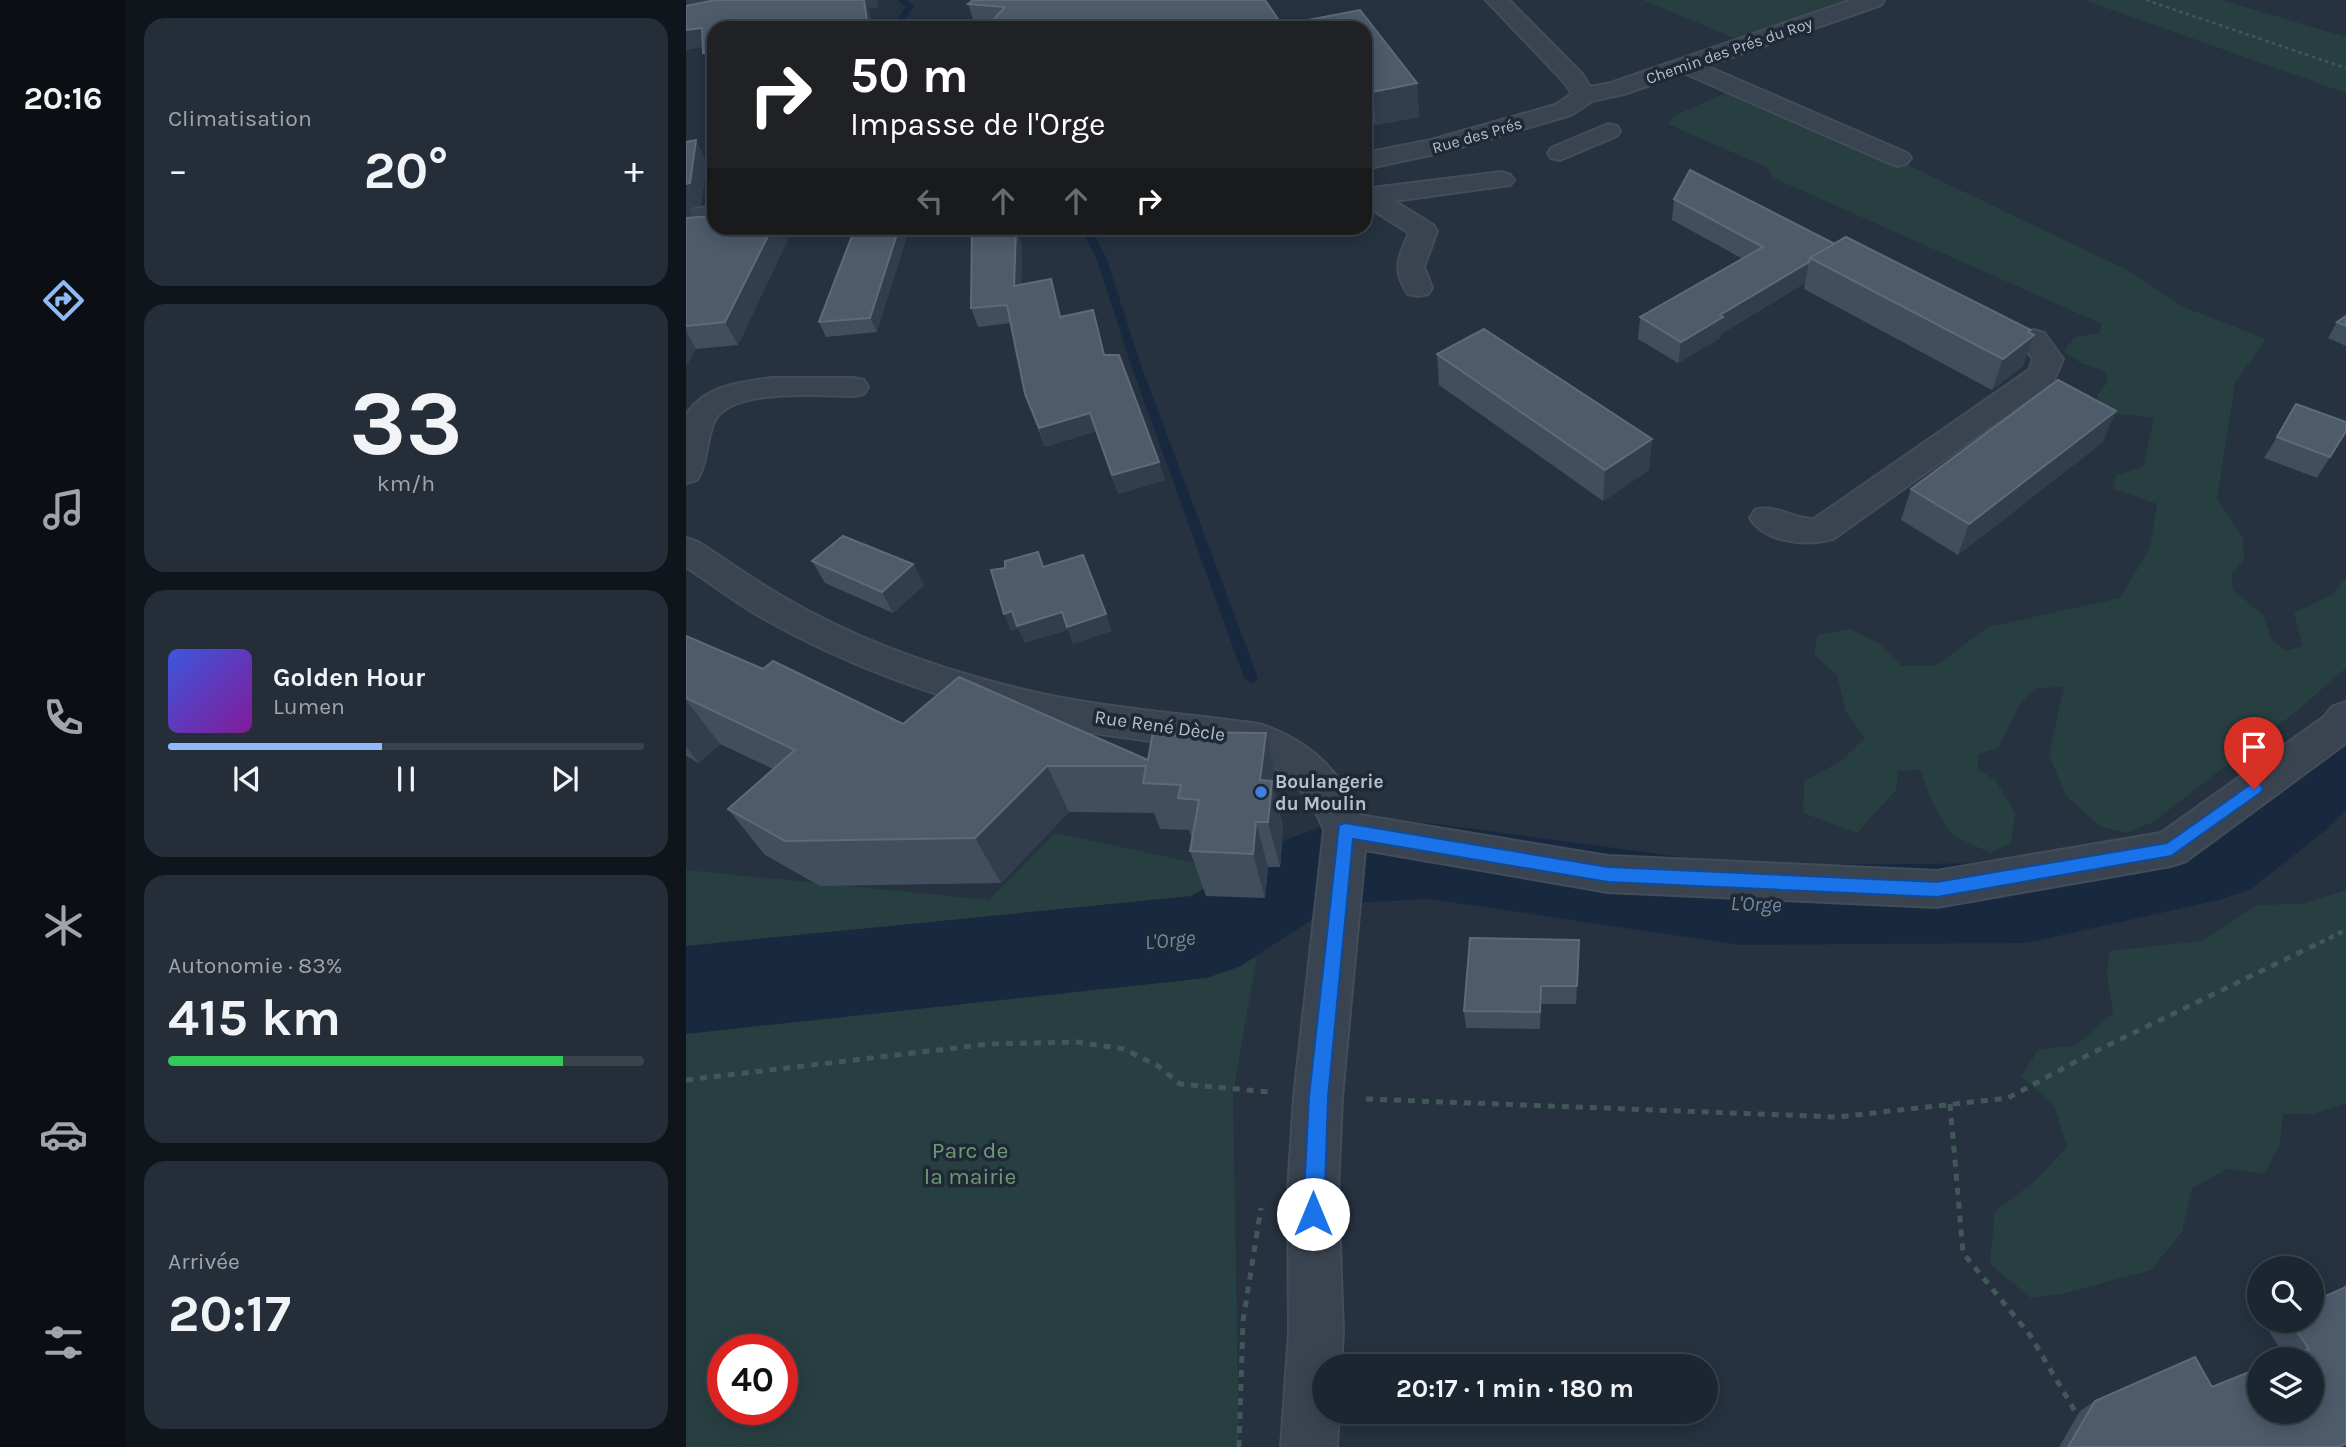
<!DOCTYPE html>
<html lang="fr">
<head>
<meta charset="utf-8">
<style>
	:root { --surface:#1c2630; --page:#252e38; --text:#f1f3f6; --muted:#a0a5ab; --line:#3a434c; --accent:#8fb9f7 }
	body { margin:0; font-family:Karla,sans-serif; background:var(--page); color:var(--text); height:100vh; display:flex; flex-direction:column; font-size:26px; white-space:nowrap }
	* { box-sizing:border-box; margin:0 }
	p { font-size:23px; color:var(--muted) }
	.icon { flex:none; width:38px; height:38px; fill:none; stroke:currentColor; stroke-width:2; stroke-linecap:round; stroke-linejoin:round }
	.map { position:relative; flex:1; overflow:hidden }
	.details { display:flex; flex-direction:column; gap:18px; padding:18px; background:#0f151a; width:560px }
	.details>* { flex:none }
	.banner { position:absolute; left:21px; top:21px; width:665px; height:214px; border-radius:21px; box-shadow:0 4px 18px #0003,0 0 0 2px var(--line); background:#202124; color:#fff; overflow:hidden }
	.controls { position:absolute; left:1561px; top:1256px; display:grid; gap:14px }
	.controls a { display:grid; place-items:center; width:77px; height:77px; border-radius:50%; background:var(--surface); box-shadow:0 4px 18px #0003,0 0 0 2px var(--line); font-size:35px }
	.speed { position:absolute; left:21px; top:1334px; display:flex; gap:14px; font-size:35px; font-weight:700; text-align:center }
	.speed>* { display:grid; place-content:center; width:91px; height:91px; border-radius:50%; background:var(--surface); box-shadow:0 4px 18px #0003,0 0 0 2px var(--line); line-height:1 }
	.speed .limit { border:10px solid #d22; background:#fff; color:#111 }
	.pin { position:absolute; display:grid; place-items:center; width:60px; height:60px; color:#fff; margin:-72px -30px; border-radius:50% 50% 50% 0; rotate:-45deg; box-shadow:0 0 7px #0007 }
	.pin .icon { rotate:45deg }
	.me { position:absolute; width:77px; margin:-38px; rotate:0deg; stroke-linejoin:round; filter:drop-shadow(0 0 5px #0008) }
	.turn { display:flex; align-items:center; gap:24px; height:147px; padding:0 28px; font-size:32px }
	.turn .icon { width:91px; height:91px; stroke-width:2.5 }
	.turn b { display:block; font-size:49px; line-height:60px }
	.lanes { display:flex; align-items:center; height:66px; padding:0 28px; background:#0003; justify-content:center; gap:35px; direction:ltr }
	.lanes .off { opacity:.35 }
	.big { font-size:52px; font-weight:700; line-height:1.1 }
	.details .tile { flex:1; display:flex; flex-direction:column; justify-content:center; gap:10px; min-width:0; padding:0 24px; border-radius:21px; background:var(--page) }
	.details .dial { align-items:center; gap:0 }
	.dial b { font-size:91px; line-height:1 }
	.song { display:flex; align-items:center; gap:21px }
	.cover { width:84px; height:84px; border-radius:10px; background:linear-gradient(135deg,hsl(230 70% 55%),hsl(290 70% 35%)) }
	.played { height:7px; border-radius:4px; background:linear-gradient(90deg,var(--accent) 45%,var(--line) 45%) }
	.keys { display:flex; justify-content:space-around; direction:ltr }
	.heat { display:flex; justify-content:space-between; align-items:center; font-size:38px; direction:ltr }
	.charge { height:10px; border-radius:5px; background:linear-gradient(90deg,#34c759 83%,var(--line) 0) }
	.trip { position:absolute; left:626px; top:1354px; width:406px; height:70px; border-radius:35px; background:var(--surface); box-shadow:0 4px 18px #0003,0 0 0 2px var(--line); font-weight:700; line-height:70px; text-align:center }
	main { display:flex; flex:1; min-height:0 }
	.tabs { display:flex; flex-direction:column; width:126px; justify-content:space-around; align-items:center; background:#0b0f13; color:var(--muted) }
	.tabs .icon { width:49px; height:49px }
	.tabs .on { color:var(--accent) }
	.tabs b { font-size:32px; color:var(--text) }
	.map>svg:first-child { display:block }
</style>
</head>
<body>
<main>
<nav class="tabs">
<b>20:16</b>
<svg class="icon on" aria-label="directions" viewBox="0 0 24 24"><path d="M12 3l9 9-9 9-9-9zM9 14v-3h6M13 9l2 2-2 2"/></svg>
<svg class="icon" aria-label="music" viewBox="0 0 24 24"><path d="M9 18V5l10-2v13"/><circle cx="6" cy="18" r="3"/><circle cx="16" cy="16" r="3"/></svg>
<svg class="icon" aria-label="phone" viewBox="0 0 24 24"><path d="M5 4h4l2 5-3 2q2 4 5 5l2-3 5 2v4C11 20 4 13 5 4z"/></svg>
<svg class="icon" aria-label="climate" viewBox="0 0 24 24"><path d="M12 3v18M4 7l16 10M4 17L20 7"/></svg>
<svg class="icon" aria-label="car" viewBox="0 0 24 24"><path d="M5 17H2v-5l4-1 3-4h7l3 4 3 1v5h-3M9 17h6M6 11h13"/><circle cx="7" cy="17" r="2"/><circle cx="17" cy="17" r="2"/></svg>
<svg class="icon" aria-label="filters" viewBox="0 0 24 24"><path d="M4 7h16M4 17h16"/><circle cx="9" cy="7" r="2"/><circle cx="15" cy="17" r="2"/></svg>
</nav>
<section class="details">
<div class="tile"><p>Climatisation</p>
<div class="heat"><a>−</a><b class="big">20°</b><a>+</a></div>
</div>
<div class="tile dial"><b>33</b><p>km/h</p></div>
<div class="tile">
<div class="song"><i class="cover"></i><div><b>Golden Hour</b><p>Lumen</p></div></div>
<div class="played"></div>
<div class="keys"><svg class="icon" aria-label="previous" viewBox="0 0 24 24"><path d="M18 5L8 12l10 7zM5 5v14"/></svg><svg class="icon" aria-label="pause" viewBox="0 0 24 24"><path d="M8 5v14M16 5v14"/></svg><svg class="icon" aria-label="next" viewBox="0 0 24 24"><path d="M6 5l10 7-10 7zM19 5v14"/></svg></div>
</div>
<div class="tile"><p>Autonomie · 83%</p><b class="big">415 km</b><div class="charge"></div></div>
<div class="tile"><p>Arrivée</p><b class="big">20:17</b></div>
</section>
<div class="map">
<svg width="1660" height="1447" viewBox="0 0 1660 1447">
	<rect width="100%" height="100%" fill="#263240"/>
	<g fill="#283f41" fill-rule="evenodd">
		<path d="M 957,0 L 1171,0 L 1053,40 Z"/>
		<path d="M 1398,0 L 1535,0 L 1660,37 L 1660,93 Z"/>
		<path d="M 1046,90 L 1218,163 L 1445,272 L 1497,307 L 1580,339 L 1549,383 L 1531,499 L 1557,538 L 1558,560 L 1545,575 L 1547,590 L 1578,616 L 1585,639 L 1601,651 L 1617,646 L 1608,613 L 1647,594 L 1660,578 L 1660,668 L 1612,710 L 1467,822 L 1440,833 L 1414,826 L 1380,796 L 1363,755 L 1378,687 L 1351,688 L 1334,704 L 1312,748 L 1292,754 L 1292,769 L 1310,781 L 1329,813 L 1325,843 L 1304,853 L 1265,834 L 1246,802 L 1234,770 L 1212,771 L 1210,790 L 1171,833 L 1117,813 L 1118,781 L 1155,761 L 1179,738 L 1160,712 L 1151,675 L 1128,654 L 1132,635 L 1164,629 L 1192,643 L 1216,666 L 1250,666 L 1302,627 L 1434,598 L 1464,548 L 1471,504 L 1427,489 L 1430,475 L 1457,467 L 1468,418 C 1451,414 1434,416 1416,412 L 1411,396 L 1421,383 L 1420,371 L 1395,363 L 1378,351 L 1389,337 L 1414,333 L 1416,324 L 1088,178 L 1080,167 L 982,124 L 988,116 Z"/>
		<path d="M 369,833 L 510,863 L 570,961 L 547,1095 L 553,1447 L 0,1447 L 0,870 L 303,900 ZM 37,1349 L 96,1349 L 96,1409 L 37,1409 Z"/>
		<path d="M 1660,890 L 1660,1103 L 1627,1114 L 1597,1114 L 1594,1144 L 1578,1174 L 1542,1169 L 1506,1188 L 1496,1232 L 1465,1270 L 1376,1294 L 1345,1298 L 1304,1264 L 1309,1211 L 1348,1182 L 1381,1147 L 1368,1105 L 1335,1076 L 1353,1049 L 1389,1046 L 1427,1013 L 1421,976 L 1423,951 L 1516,941 L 1571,905 L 1616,904 Z"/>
	</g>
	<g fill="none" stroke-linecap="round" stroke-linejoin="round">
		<g fill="#18293f" fill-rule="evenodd">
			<path d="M 211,0 L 220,0 L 228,6 L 213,28 L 205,28 L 220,7 Z"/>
			<path d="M 394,228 L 404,228 L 420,257 L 455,365 L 572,678 L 570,682 L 565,683 L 558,678 L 445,365 L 410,257 Z"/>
		</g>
		<path fill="#18293f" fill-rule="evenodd" d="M 1660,720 L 1660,810 L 1640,830 L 1565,889 L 1533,900 L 1340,943 L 1054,945 L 743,899 L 650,904 L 555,966 L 521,978 L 0,1034 L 0,946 L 505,896 L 602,839 L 634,827 L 743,823 L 1054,865 L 1340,863 L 1510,828 L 1578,780 L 1630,730 Z"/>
		<g stroke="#434d59" stroke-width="4">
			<g id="minor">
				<path d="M 800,0 L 823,0 L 896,74 L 904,87 L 925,83 L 1166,0 L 1198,0 L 1195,5 L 1020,66 L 1221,153 L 1225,158 L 1221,163 L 1212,166 L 1203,163 L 998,73 L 938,94 L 906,101 L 885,115 L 758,152 L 679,169 L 679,153 L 745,140 L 869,105 L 886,94 L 879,83 Z"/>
				<path d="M 922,124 L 931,126 L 934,131 L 931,136 L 874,160 L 865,158 L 862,153 L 865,148 Z"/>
				<path d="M 815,172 L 824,175 L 828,180 L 824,185 L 708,201 L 747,225 L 751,231 L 738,267 L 746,288 L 742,294 L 732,296 L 722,294 C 706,271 712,257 723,233 L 679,205 L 679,186 L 686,188 Z"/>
				<path d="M 28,206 L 28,222 L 0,226 L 0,210 Z"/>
				<path d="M 1348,330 L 1358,333 L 1377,359 L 1367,382 L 1147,539 C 1121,546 1079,543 1064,518 L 1069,510 C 1091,504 1106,519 1128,519 L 1343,370 L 1347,359 L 1333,339 L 1338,333 Z"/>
				<path d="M 86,378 L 167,378 L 178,380 L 182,387 L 178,394 L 167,396 C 135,396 43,387 28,422 C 20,441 22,462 11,480 L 0,483 L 0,415 C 18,386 54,382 86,378 Z"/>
				<path d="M 0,538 L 12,542 C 40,560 68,580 97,597 C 168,639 250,668 330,688 C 409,708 493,713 573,724 C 620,739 654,769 673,815 L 922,856 L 1251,871 L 1475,833 L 1638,717 L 1646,707 L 1660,702 L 1660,743 L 1500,861 L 1485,866 L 1251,907 L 922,892 L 679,850 L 656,1097 L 652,1191 L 657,1332 L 655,1367 L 639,1367 L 639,1412 L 653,1412 L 651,1447 L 595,1447 L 603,1332 L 602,1191 L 608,1097 L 638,830 C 624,793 601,772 566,753 C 488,743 407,737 330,717 C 242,695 154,662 75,617 C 49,602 25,583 0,567 Z"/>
			</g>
		</g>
		<path stroke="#415859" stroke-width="2.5" stroke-dasharray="3.5 3.5" stroke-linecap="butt" d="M 1460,0 L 1660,68"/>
		<path stroke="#415859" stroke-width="4.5" stroke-dasharray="5 5" stroke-linecap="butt" d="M 1625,947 L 1660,930"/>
		<g stroke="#415859" stroke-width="5" stroke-dasharray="7 7" stroke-linecap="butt">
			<path d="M 0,1080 L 303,1044 L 391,1042 L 438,1049 L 472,1066 L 494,1084 L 584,1092"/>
			<path d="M 680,1099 L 1151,1117 L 1322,1098 L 1404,1054 L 1629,945"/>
			<path d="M 1264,1104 L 1277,1253 L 1344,1335 L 1393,1418"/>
			<path d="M 553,1447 L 557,1321 L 575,1208"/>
		</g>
		<use href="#minor" fill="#3a4450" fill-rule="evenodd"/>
	</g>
	<g fill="#414e5e">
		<path d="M 287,0 L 579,0 L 596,25 L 674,10 L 731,83 L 733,117 L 690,125 L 679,111 L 679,28 L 290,28 L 282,4 Z"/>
		<path d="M 0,142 L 21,162 L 15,205 L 3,209 L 8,218 L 104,235 L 52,345 L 10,349 L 0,366 Z"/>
		<path d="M 988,199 L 1149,244 L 1345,330 L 1337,366 L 1306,390 L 1118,289 L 1119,283 L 1035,334 L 1034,338 L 992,363 L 952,339 L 954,317 L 1057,259 L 986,220 Z"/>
		<path d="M 169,228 L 191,332 L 140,337 L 133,322 Z"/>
		<path d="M 286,228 L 330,228 L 336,247 L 335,285 L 365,279 L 375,317 L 412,329 L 419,355 L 479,480 L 432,494 L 410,431 L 359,447 L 339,394 L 325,323 L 292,327 L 285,308 Z"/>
		<path d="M 1660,316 L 1660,346 L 1642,338 L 1651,322 Z"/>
		<path d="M 751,354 L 966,439 L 963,470 L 917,501 L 753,385 Z"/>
		<path d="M 1660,431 L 1631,478 L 1578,458 L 1591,437 Z"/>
		<path d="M 1417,442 L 1272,555 L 1215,520 L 1225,489 Z"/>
		<path d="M 126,561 L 227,564 L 238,585 L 207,613 L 139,583 Z"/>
		<path d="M 0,636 L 77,669 L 217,724 L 462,760 L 580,733 L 591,780 L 589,794 L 597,827 L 594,867 L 582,867 L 579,898 L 520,896 L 504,851 L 506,839 L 503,830 L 474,829 L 468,813 L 383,812 L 315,883 L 134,886 L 79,855 L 42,809 L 87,769 L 34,744 L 13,763 L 0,756 Z"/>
		<path d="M 784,938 L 891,986 L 890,1004 L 855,1004 L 854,1029 L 780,1028 L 778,1011 Z"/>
		<path d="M 1660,1284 L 1660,1444 L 1652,1447 L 1373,1447 L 1394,1411 L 1409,1401 L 1526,1387 L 1600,1358 L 1579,1325 L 1586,1321 L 1626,1321 Z"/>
	</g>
	<g fill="#313e4d">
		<path d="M 0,0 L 41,0 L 0,9 Z"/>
		<path d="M 178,0 L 191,0 L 193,7 L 183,9 L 186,28 L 182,28 Z"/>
		<path d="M 16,28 L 25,46 L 0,50 L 0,30 Z"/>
		<path d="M 28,52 L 28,72 L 26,72 L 17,53 Z"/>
		<path d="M 731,83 L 733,117 L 690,125 L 687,92 Z"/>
		<path d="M 10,140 L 21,162 L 15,205 L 3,209 L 12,227 L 0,222 L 0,184 Z"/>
		<path d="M 86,228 L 101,228 L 104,235 L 52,345 L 39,322 Z"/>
		<path d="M 213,228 L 224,228 L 191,332 L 184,318 Z"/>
		<path d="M 325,228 L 330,228 L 336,247 L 335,305 L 328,286 Z"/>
		<path d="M 1123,262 L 1119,283 L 1035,334 L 1034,338 L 992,363 L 995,342 L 1034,315 Z"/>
		<path d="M 365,279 L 380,336 L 374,317 Z"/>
		<path d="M 1345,330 L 1341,340 L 1348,335 L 1337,366 L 1306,390 L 1317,359 Z"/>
		<path d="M 0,331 L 10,349 L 0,366 Z"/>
		<path d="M 1430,411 L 1417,442 L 1272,555 L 1283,524 Z"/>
		<path d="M 404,413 L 410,431 L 359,447 L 353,428 Z"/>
		<path d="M 966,439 L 963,470 L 917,501 L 919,470 Z"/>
		<path d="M 473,462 L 479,480 L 432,494 L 426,475 Z"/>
		<path d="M 227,564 L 238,585 L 207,613 L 196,592 Z"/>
		<path d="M 326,611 L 420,614 L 426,631 L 387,644 L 382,630 L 339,643 L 332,629 L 325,631 L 318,614 Z"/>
		<path d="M 0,700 L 34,744 L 13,763 L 0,747 Z"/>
		<path d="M 580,733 L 591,780 L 589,794 L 597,827 L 594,867 L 582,822 L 574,780 Z"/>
		<path d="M 361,766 L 383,812 L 315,883 L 289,838 Z"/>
		<path d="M 570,822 L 582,867 L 579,898 L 567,854 Z"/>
	</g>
	<g fill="#4d5b6a" stroke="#5e6a79" stroke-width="2">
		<path d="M 29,0 L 178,0 L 182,28 L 28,28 L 28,52 L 17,53 L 16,28 L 0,30 L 0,6 Z"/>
		<path d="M 287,0 L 579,0 L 596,25 L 674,10 L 731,83 L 687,92 L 679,82 L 679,28 L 300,28 L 319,7 L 282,4 Z"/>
		<path d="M 10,140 L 4,183 L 0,184 L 0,142 Z"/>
		<path d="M 1004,170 L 1149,244 L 1124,258 L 1123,262 L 1034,315 L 1037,317 L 995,342 L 954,317 L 1077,247 L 988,199 Z"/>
		<path d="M 28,216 L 28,228 L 86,228 L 39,322 L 0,326 L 0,218 Z"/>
		<path d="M 169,228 L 213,228 L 184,318 L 133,322 Z"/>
		<path d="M 286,228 L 325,228 L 325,229 L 330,229 L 328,286 L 365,279 L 374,317 L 407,310 L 418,355 L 433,355 L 473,462 L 426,475 L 404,413 L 353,428 L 339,394 L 321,305 L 285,308 Z"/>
		<path d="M 1160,237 L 1345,330 L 1342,332 L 1348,335 L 1317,359 L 1124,258 Z"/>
		<path d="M 1660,316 L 1660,326 L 1651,322 Z"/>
		<path d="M 798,329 L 966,439 L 919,470 L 751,354 Z"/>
		<path d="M 1372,380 L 1430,411 L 1283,524 L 1225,489 Z"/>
		<path d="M 1610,404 L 1660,422 L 1660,431 L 1644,457 L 1591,437 Z"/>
		<path d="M 157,536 L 227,564 L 196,592 L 126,561 Z"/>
		<path d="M 352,552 L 357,567 L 397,555 L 420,614 L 381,627 L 376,612 L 331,626 L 326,611 L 318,614 L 305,570 L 319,568 L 319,561 Z"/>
		<path d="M 0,636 L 77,669 L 87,661 L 217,724 L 273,677 L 462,760 L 467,732 L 580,733 L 574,780 L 586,781 L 582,822 L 570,822 L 567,854 L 504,851 L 513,800 L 492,798 L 495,785 L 457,783 L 460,766 L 361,766 L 289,838 L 99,841 L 42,809 L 109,750 L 0,698 Z"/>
		<path d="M 784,938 L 893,940 L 891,986 L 855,986 L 854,1012 L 778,1011 Z"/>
		<path d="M 1660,1287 L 1660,1444 L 1652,1447 L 1382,1447 L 1409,1401 L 1509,1357 L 1526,1387 L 1573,1368 L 1573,1412 L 1626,1412 L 1626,1360 L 1595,1360 L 1623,1349 L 1604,1321 L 1626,1321 L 1626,1302 Z"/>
	</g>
	<path fill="#1a73e8" stroke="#114b97" stroke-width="2" d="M 1568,782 L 1574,784 L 1577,789 L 1574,793 L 1485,856 L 1251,897 L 922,882 L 667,839 L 642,1097 L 638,1214 L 635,1222 L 627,1225 L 620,1222 L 617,1214 L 623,1097 L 653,825 L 659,823 L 922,867 L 1251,882 L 1481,843 Z"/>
	<circle fill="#3f7fe0" stroke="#1f2935" stroke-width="2.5" cx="575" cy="792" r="7"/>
	<g text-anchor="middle" stroke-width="7" stroke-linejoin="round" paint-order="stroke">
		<g font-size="16" fill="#b6bfcb" stroke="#1f2935">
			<text transform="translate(1043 50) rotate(-19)" y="6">Chemin des Prés du Roy</text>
			<text transform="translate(791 135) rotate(-16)" y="6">Rue des Prés</text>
		</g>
		<g font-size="19" fill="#b6bfcb" stroke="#1f2935">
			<text transform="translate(474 725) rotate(8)" y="7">Rue René Dècle</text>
		</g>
		<g font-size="19" font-weight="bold" fill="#b6bfcb" stroke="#1f2935" text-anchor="start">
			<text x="589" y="788">Boulangerie<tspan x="589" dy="22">du Moulin</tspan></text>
		</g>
		<g font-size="21" font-style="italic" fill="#708aa9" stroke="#1f2935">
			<text transform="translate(1070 904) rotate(2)" y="7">L'Orge</text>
			<text transform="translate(484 940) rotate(-6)" y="7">L'Orge</text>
		</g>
		<g font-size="23" fill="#6e9b77" stroke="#1f2935">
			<text x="284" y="1158">Parc de<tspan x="284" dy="26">la mairie</tspan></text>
		</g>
	</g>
</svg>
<div class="controls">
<a><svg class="icon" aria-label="search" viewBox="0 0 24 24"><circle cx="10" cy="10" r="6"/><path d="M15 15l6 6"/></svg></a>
<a><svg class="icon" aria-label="layers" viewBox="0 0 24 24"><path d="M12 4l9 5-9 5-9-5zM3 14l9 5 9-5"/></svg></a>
</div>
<div class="speed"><div class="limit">40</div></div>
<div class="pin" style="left:1568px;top:789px;background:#d93025"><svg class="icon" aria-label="arrive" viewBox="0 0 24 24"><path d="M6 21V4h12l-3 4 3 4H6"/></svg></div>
<svg class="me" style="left:627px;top:1214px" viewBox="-20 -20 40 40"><circle r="19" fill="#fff"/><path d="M0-13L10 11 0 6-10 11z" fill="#1a73e8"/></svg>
<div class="trip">20:17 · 1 min · 180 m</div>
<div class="banner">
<div class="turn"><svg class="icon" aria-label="right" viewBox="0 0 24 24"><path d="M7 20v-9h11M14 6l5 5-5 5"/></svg><div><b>50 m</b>Impasse de l'Orge</div></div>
<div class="lanes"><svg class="icon off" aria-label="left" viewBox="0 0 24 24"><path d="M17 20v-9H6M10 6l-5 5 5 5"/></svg><svg class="icon off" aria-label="ahead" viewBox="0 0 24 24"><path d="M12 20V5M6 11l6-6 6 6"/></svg><svg class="icon off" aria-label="ahead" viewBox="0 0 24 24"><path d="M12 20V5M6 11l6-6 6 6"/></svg><svg class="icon" aria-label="right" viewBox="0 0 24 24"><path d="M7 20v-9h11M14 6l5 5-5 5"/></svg></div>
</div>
</div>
</main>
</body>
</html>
